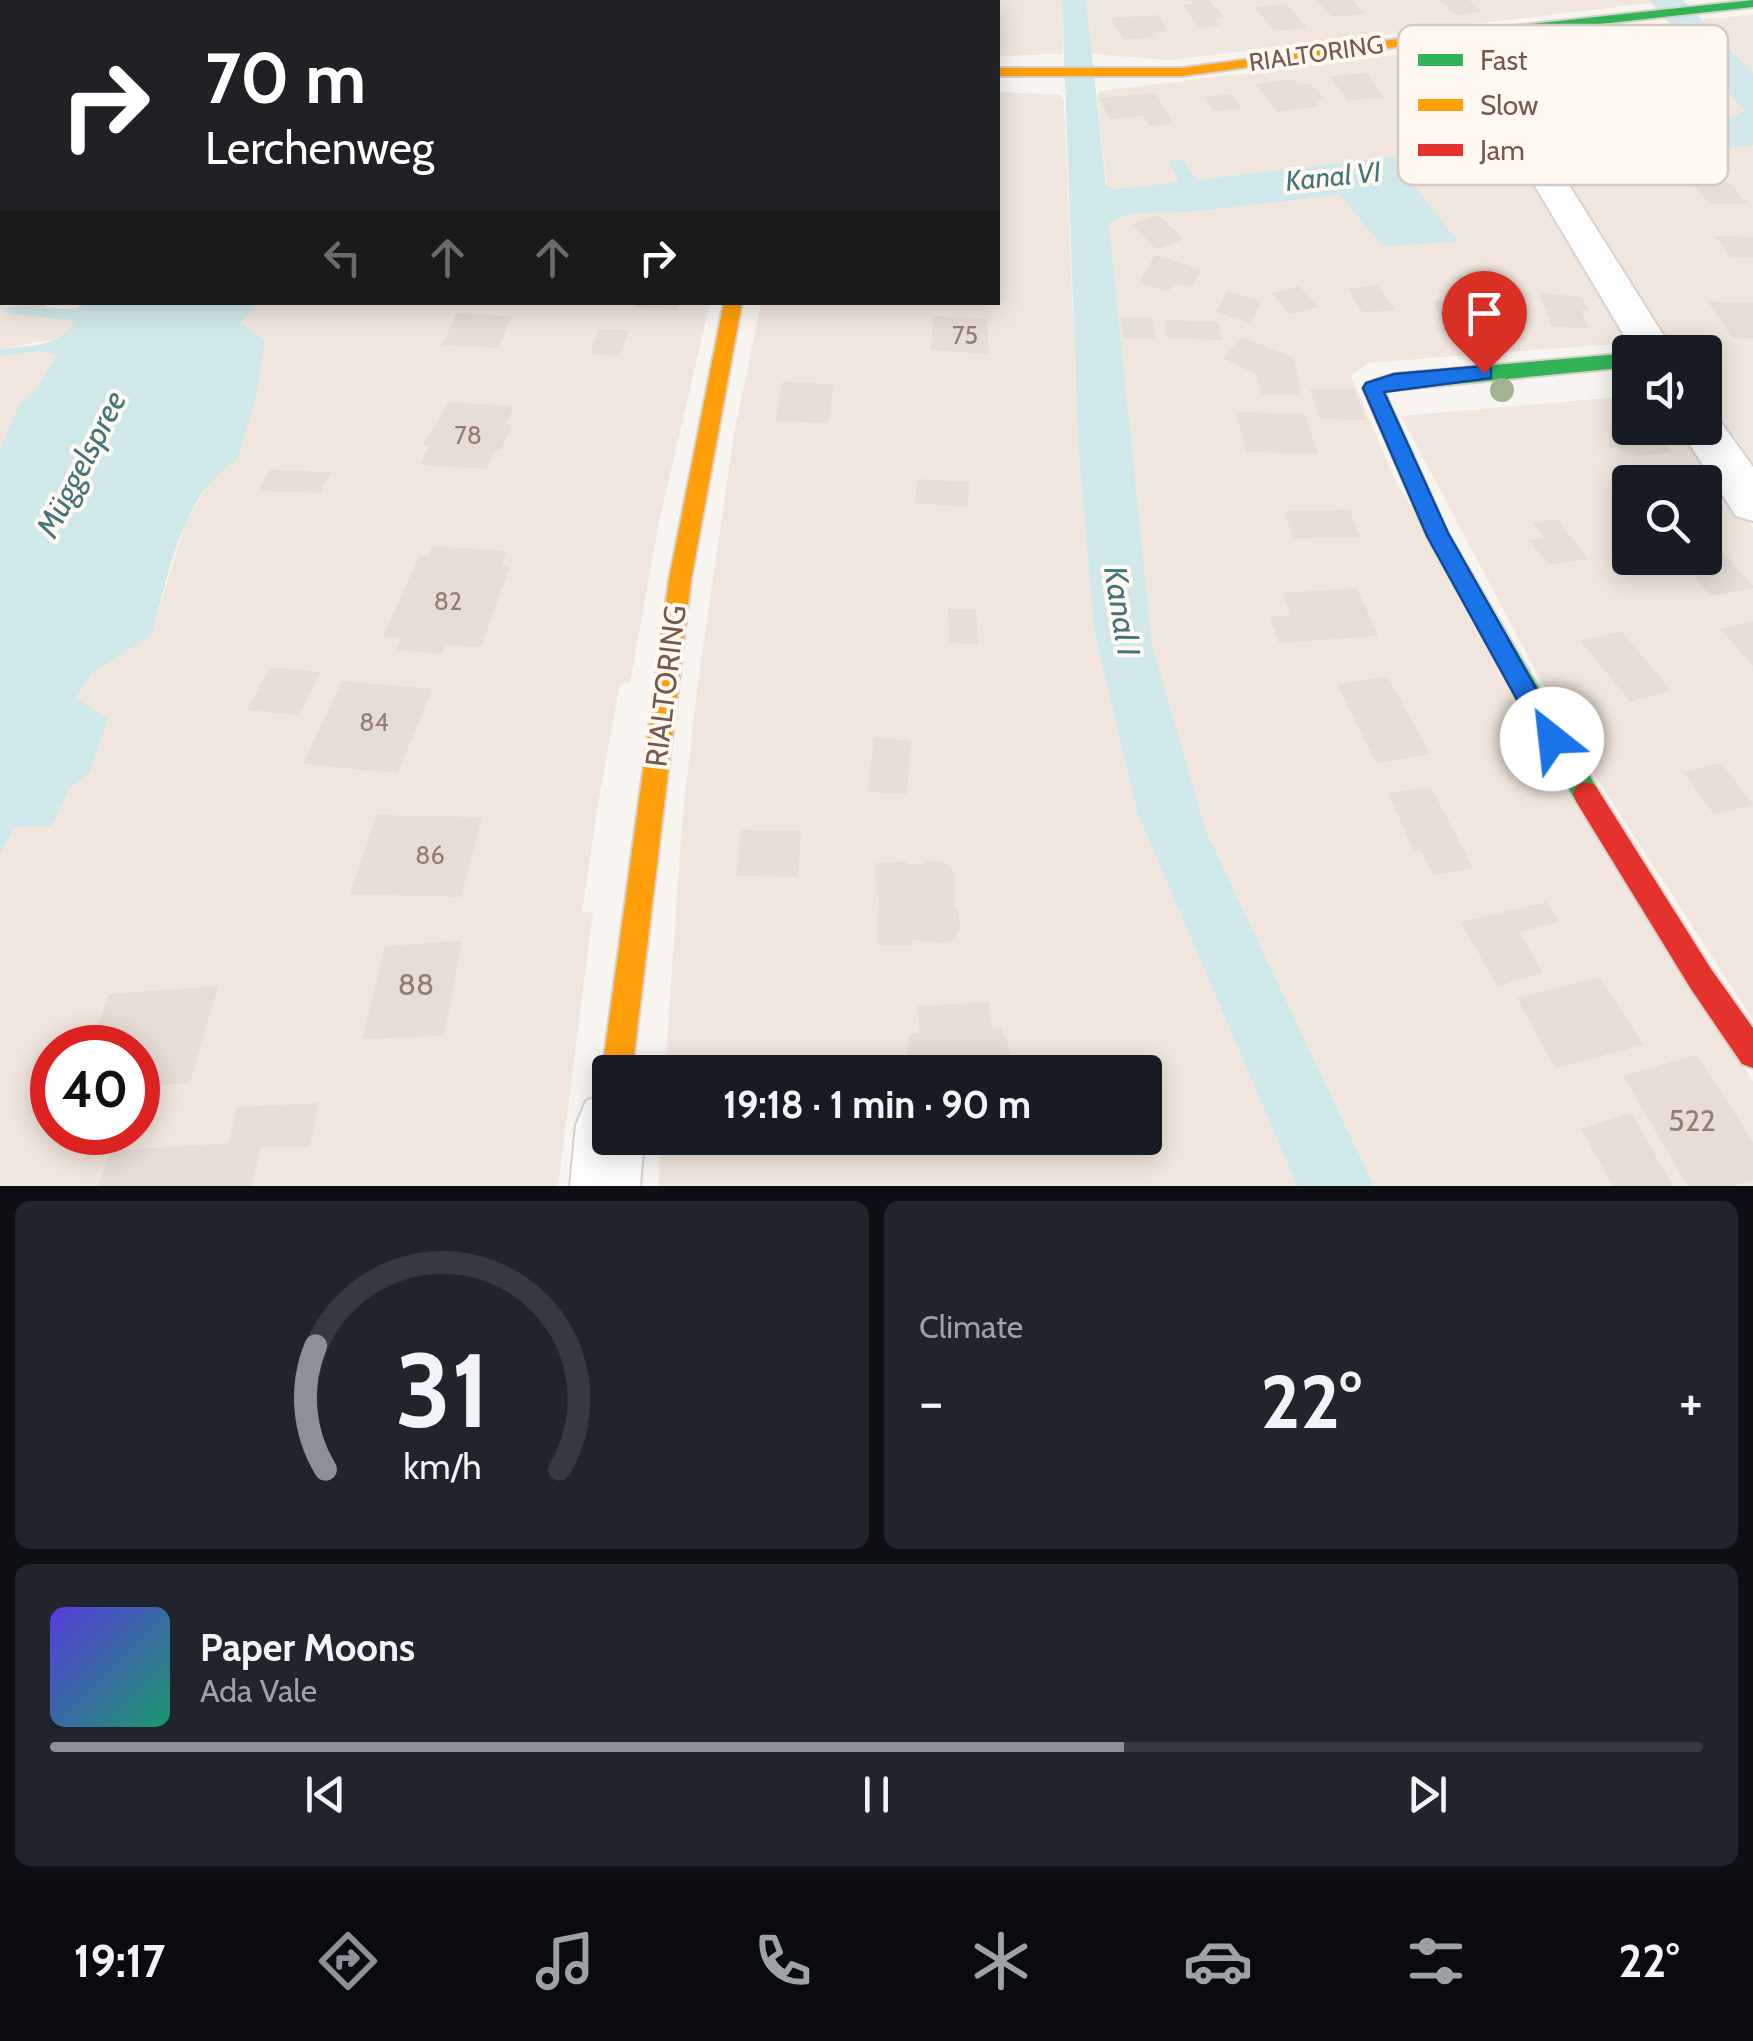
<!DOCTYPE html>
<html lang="en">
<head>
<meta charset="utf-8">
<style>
	:root { --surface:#171b24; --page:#20242c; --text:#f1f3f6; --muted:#9ea1a6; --line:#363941; --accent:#8c9099 }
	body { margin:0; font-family:Cabin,sans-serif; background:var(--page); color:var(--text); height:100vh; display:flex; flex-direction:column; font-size:38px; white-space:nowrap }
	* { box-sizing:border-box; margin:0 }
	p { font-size:32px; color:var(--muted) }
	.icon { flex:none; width:55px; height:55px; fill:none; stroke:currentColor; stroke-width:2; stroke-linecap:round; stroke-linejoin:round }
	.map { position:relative; height:1186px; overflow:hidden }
	.drawer { display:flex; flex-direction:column; gap:15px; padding:15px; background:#0d0f14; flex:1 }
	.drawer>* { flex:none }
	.top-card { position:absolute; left:0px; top:0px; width:1000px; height:305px; box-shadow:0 5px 25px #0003; background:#202124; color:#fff; overflow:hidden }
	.tools { position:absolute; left:1612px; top:335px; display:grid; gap:20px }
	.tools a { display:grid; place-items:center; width:110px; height:110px; border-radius:10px; background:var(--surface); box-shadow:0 5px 25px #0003; font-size:50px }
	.speed { position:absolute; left:30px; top:1025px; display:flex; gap:20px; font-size:50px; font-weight:700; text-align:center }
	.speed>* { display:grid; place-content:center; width:130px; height:130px; border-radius:50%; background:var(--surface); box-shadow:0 5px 25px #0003; line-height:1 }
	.speed .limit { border:15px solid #d22; background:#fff; color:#111 }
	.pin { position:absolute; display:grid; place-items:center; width:85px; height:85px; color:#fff; margin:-102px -42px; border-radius:50% 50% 50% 0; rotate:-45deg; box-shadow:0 0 10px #0007 }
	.pin .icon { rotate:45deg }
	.me { position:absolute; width:110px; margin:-55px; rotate:331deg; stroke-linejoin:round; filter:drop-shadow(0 0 8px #0008) }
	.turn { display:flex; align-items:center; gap:35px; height:210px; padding:0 40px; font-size:45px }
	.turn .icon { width:130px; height:130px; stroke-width:2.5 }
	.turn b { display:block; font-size:70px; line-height:85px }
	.lanes { display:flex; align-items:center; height:95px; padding:0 40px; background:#0003; justify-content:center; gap:50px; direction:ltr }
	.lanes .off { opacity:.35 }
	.big { font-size:75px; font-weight:800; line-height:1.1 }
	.drawer .widget { flex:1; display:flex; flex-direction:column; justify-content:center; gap:15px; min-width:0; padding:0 35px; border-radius:15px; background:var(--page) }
	.drawer .dial { align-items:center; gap:0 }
	.dial svg { height:260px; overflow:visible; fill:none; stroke:var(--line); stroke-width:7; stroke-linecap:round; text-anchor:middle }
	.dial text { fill:var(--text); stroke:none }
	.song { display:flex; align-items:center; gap:30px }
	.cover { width:120px; height:120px; border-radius:15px; background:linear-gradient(135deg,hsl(250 70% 55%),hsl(160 70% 35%)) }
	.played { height:10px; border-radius:5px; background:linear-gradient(90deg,var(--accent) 65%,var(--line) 65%) }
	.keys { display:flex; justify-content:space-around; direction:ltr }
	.heat { display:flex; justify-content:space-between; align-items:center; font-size:55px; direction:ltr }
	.drawer .tiles { flex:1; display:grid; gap:15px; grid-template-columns:1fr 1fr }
	.widget:last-child { grid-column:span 2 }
	.trip { position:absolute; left:592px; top:1055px; width:570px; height:100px; border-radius:10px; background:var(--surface); box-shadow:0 5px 25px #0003; font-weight:800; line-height:100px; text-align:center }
	.tabs { display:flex; height:160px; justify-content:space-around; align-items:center; background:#090b0e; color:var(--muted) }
	.tabs .icon { width:70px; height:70px }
	.tabs .selected { color:var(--accent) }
	.tabs b { font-size:45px; color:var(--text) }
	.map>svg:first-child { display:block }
</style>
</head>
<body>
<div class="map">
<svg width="1753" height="1186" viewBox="0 0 1753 1186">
	<rect width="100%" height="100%" fill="#f8f4ef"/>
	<g fill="#f1e6dd" fill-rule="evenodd">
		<path d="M 362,0 L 1062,0 L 1063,54 L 998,56 L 998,2 L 360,2 Z"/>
		<path d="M 1086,0 L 1649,0 L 1651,3 L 1170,60 L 1092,54 Z"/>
		<path d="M 1753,15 L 1753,73 L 1702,19 Z"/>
		<path d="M 1666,23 L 1746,111 L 1730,118 L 1607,132 L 1587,114 L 1579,115 L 1596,133 L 1538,140 L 1481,50 L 1487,43 Z"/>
		<path d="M 1444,49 L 1459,53 L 1512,144 L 1195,180 L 1170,161 L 1179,182 L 1114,189 L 1107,186 L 1097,96 L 1100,91 Z"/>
		<path d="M 998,92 L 1061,95 L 1064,103 L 1078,441 L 1094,630 L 1137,812 L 1297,1186 L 658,1186 L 661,1138 L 1145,1138 L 1145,1072 L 665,1072 L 682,823 L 697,689 L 734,434 L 761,303 L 998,302 Z"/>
		<path d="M 1753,145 L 1753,478 L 1705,409 L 1705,352 L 1670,352 L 1553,166 Z"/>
		<path d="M 1528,170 L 1625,333 L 1615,344 L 1368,363 L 1351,376 L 1394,478 L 1753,1082 L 1753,1186 L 1374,1186 L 1206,831 L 1152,644 L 1109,223 L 1130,214 L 1192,212 L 1341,195 L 1383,247 L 1457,240 L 1411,183 Z"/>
		<path d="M 0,247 L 2,302 L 47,303 L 45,308 L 4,313 L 71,318 L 76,321 L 66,337 L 0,349 Z"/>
		<path d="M 257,303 L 710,303 L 659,522 L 630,683 L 620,684 L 598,804 L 582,912 L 593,912 L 558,1186 L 0,1186 L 0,855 L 14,827 L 52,826 L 70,787 L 89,774 L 76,698 L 91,674 L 151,635 L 185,524 L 215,474 L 241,323 ZM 52,1048 L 138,1048 L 138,1132 L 52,1132 Z"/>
		<path d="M 42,351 L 58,355 L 34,393 L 20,403 L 0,449 L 0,356 Z"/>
		<path d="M 1630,396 L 1630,428 L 1684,428 L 1753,528 L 1753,1020 L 1574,743 L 1401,416 ZM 1630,482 L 1705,482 L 1705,558 L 1630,558 Z"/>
	</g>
	<g fill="#d0e8e9">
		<path d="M 1062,0 L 1086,0 L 1106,185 L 1114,189 L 1179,182 L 1169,161 L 1184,160 L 1196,180 L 1595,133 L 1578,115 L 1587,114 L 1607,132 L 1729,118 L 1745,111 L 1649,0 L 1683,0 L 1753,73 L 1753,145 L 1412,183 L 1458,241 L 1383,247 L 1340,195 L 1191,212 L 1130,214 L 1109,223 L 1152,644 L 1206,831 L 1374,1186 L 1297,1186 L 1137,812 L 1094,630 L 1078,441 Z"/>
		<path d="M 86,302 L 257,303 L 241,323 L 265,340 L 256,398 L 237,460 C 180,495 169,576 151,636 L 92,673 L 76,698 L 108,719 L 89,774 L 70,787 L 52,826 L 14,827 L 0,855 L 0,449 L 20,402 L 34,393 L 57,355 L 42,351 L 0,356 L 0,349 C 30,345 59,348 75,321 L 3,313 L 9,307 L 76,309 Z"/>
	</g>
	<g fill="#e5ddd6">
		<path d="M 1190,0 L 1209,0 L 1224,17 L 1214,18 L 1220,25 L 1200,28 L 1182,5 L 1193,4 Z"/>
		<path d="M 1316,0 L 1352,0 L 1365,14 L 1332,17 Z"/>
		<path d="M 1439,0 L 1469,0 L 1482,12 L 1456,15 Z"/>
		<path d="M 1286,4 L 1308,28 L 1275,31 L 1254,7 Z"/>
		<path d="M 1157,15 L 1168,31 L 1151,33 L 1154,37 L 1124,40 L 1111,18 Z"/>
		<path d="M 1441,57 L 1458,87 L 1423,92 L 1396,62 Z"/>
		<path d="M 1366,73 L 1385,98 L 1347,100 L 1330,76 Z"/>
		<path d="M 1293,79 L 1299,85 L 1311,84 L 1324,99 L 1314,100 L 1319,106 L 1278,112 L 1255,84 Z"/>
		<path d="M 1156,93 L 1173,124 L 1149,126 L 1144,116 L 1110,119 L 1099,98 Z"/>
		<path d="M 1233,94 L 1242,109 L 1213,111 L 1204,97 Z"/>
		<path d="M 1690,182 L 1728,182 L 1748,204 L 1710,204 Z"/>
		<path d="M 1158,215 L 1184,239 L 1156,249 L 1131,224 Z"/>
		<path d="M 1715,236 L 1753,237 L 1753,257 L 1731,257 Z"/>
		<path d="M 1155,255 L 1201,269 L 1191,288 L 1173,283 L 1168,292 L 1139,283 Z"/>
		<path d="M 1379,285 L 1395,310 L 1363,313 L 1348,289 Z"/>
		<path d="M 1299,286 L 1319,307 L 1290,314 L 1271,293 Z"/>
		<path d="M 1227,291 L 1261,301 L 1251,323 L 1216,312 Z"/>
		<path d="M 1539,293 L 1582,297 L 1589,311 L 1581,310 L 1589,329 L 1552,326 Z"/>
		<path d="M 1471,299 L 1486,321 L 1446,324 L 1432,301 Z"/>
		<path d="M 637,302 L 679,302 L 677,310 L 635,308 Z"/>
		<path d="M 1708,302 L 1753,303 L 1753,338 L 1733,338 Z"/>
		<path d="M 457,313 L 512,316 L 498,348 L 442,345 Z"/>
		<path d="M 933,316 L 987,319 L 989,354 L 931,350 Z"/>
		<path d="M 1121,317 L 1152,318 L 1155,339 L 1123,338 Z"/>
		<path d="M 1165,320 L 1218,322 L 1222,340 L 1167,338 Z"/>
		<path d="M 599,329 L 629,330 L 620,356 L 590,354 Z"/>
		<path d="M 1242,337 L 1294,358 L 1301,395 L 1261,394 L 1256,374 L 1223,358 Z"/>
		<path d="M 782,382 L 834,384 L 829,423 L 775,421 Z"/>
		<path d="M 1310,389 L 1354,389 L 1366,420 L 1320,419 Z"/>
		<path d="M 449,402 L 514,406 L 506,424 L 512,425 L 501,450 L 495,450 L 487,469 L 420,465 L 429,445 L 423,445 Z"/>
		<path d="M 1236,412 L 1305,414 L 1318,454 L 1246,452 Z"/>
		<path d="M 1630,423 L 1630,428 L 1653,428 L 1673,453 L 1637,456 L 1609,446 L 1610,425 Z"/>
		<path d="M 270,470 L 331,472 L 320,493 L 258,491 Z"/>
		<path d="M 917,479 L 969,482 L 968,507 L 915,503 Z"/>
		<path d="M 1350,510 L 1360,537 L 1293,538 L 1284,511 Z"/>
		<path d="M 1557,519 L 1588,559 L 1549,565 L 1529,540 L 1544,538 L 1533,523 Z"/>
		<path d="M 432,546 L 507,551 L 502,566 L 510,566 L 481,647 L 445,645 L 442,654 L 396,650 L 401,638 L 383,637 L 419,556 L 429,556 Z"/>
		<path d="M 1724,553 L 1753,587 L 1753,588 L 1710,596 L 1681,559 Z"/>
		<path d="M 1357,588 L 1378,636 L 1279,643 L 1270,617 L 1291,615 L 1283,593 Z"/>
		<path d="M 948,609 L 976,609 L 978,644 L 949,643 Z"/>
		<path d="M 1753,621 L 1753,666 L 1720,629 Z"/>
		<path d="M 1621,631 L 1671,690 L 1630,702 L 1581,641 Z"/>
		<path d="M 270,667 L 321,672 L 299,715 L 247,710 Z"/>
		<path d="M 1388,677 L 1430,754 L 1376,763 L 1337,684 Z"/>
		<path d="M 342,681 L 432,689 L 398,773 L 303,764 Z"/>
		<path d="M 874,737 L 911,741 L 907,794 L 868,792 Z"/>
		<path d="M 1721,763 L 1753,805 L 1714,814 L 1683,772 Z"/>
		<path d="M 1431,787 L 1473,868 L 1433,875 L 1420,849 L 1414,851 L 1388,793 Z"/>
		<path d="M 376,815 L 482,817 L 461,897 L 350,894 Z"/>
		<path d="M 741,830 L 801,831 L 798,877 L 736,876 Z"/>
		<path d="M 923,861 L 942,861 L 955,873 L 954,908 L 958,908 L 960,927 L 956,938 L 948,943 L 911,940 L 911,945 L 877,945 L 879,895 L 876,895 L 875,863 L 907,862 L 907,865 L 923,864 Z"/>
		<path d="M 1547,902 L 1559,922 L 1519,932 L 1543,973 L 1497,986 L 1461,922 Z"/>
		<path d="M 462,941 L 444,1036 L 362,1039 L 385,946 Z"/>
		<path d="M 1600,977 L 1643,1045 L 1555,1068 L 1517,998 Z"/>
		<path d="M 218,986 L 190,1083 L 138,1087 L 138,1048 L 90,1048 L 109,994 Z"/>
		<path d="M 989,1002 L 992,1029 L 1001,1028 L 1008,1044 L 1011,1056 L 1005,1072 L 909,1072 L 906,1050 L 911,1033 L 920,1033 L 917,1006 Z"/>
		<path d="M 1697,1055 L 1753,1142 L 1753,1180 L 1732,1186 L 1688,1186 L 1623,1076 Z"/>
		<path d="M 319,1103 L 310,1147 L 261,1147 L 251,1186 L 98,1186 L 111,1151 L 229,1143 L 237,1107 Z"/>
		<path d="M 1631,1113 L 1673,1186 L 1613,1186 L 1581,1129 Z"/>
	</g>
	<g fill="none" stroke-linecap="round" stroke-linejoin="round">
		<g stroke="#d8d1cd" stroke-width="4">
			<g id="street">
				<path d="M 1453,26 L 1464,29 L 1482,47 L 1674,352 L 1634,352 L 1455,52 L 1438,35 L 1442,29 Z"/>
				<path d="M 1705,413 L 1717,417 L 1753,467 L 1753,521 L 1736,516 L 1679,428 L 1705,428 Z"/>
				<path d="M 610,1091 L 610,1138 L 644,1138 L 640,1186 L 570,1186 L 576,1125 L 586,1101 Z"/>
			</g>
		</g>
		<g stroke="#d8d0cb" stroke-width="4">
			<g id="fast">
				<path d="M 1753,0 L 1753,7 L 1420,44 L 1413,40 L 1420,36 Z"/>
				<path d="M 1630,353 L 1630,367 L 1384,391 L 1448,533 L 1595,785 L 1599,794 L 1595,803 L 1586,806 L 1577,803 L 1427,536 L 1363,388 L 1366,383 L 1394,374 Z"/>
			</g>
		</g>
		<g stroke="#d8d0cb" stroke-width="4">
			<g id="slow">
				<path d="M 1420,36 L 1427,40 L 1425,43 L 1182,76 L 998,76 L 998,68 L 1182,68 Z"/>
				<path d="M 724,302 L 742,302 L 691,580 L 632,1072 L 610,1072 L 610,1084 L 602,1072 L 669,580 Z"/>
			</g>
		</g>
		<g stroke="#d8d0cb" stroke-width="4">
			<path id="jam" d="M 1586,782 L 1595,785 L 1711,969 L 1753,1028 L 1753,1068 L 1742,1064 L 1691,989 L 1577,803 L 1573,794 L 1577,785 Z"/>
		</g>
		<path stroke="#dad3d0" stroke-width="4" stroke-dasharray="1 5" stroke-linecap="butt" d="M 630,0 L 636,2"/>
		<use href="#street" fill="#fefdfd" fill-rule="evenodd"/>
		<use href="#fast" fill="#30b455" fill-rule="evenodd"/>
		<use href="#slow" fill="#ff9f0a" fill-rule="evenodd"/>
		<use href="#jam" fill="#e5322d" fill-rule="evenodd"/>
	</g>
	<circle fill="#a1b392" cx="1502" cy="390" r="12"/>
	<path fill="#1a73e8" stroke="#114b97" stroke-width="2.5" d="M 1484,366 L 1491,368 L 1491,378 L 1384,392 L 1448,533 L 1560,731 L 1564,739 L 1560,747 L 1552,750 L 1543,747 L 1427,536 L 1363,388 L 1366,383 L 1394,374 Z"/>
	<g text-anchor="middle" stroke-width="8" stroke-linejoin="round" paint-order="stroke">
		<g font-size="25" fill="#785a4d" stroke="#fff9f2">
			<text transform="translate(1316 53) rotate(-8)" y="9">RIALTORING</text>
		</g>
		<g font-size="25" fill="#957d72">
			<text x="965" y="344">75</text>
			<text x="468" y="444">78</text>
			<text x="448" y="610">82</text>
			<text x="374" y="731">84</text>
			<text x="430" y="864">86</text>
		</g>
		<g font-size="28" font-style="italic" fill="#41767c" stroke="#fff9f2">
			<text transform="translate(1333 176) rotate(-6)" y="10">Kanal VI</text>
		</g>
		<g font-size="30" fill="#785a4d" stroke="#fff9f2">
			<text transform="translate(666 686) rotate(-83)" y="10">RIALTORING</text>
		</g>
		<g font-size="30" fill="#957d72">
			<text x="416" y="995">88</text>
			<text x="1692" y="1131">522</text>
		</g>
		<g font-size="32" font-style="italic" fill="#41767c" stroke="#fff9f2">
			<text transform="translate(81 464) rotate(-63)" y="11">Müggelspree</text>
			<text transform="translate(1122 611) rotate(81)" y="11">Kanal I</text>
		</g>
	</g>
	<rect x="1398" y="25" width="330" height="160" rx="15" fill="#fff9f2" stroke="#d6c9c0" stroke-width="2.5"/>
	<rect x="1418" y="54" width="45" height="12" fill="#30b455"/>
	<rect x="1418" y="99" width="45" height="12" fill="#ff9f0a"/>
	<rect x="1418" y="144" width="45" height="12" fill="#e5322d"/>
	<g font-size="28" fill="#785a4d">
		<text x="1480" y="70">Fast</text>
		<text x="1480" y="115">Slow</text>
		<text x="1480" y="160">Jam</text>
	</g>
</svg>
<div class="tools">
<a><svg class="icon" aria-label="sound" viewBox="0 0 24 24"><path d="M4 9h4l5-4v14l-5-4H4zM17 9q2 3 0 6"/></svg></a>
<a><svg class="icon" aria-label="search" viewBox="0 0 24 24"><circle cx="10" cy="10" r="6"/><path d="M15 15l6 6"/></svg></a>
</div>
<div class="speed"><div class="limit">40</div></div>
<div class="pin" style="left:1484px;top:373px;background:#d93025"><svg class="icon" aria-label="arrive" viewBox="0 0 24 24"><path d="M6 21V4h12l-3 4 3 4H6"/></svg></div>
<svg class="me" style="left:1552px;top:739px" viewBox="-20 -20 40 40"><circle r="19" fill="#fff"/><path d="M0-13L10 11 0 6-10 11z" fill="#1a73e8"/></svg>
<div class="trip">19:18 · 1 min · 90 m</div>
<div class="top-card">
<div class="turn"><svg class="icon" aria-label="right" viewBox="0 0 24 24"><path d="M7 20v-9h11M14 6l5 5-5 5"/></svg><div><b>70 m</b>Lerchenweg</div></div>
<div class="lanes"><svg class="icon off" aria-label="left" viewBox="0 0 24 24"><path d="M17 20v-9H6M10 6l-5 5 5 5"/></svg><svg class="icon off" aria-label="ahead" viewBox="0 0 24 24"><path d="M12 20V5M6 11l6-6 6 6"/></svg><svg class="icon off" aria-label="ahead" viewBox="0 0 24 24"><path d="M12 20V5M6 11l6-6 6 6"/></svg><svg class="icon" aria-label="right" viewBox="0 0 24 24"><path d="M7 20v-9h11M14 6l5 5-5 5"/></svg></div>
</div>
</div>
<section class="drawer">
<div class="tiles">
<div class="widget dial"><svg viewBox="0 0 100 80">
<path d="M14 69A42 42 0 1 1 86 69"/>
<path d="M14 69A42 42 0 0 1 11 31" stroke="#8c9099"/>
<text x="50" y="56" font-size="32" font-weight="700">31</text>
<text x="50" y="72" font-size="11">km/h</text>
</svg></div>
<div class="widget"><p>Climate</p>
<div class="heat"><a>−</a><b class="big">22°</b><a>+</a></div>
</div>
<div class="widget">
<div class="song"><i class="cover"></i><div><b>Paper Moons</b><p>Ada Vale</p></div></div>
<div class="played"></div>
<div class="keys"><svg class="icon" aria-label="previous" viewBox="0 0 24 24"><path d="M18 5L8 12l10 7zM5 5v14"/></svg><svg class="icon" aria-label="pause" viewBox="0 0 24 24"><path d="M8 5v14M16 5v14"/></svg><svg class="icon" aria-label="next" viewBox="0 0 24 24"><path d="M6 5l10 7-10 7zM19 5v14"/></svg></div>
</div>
</div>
</section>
<nav class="tabs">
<b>19:17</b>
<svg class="icon selected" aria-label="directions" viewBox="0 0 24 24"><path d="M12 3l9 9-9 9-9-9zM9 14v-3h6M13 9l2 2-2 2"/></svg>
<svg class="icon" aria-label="music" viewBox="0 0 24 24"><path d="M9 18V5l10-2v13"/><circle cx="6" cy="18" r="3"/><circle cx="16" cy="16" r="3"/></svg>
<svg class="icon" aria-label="phone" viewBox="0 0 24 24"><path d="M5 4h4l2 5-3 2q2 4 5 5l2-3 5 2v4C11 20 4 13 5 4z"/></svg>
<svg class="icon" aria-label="climate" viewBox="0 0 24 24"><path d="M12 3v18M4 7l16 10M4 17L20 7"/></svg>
<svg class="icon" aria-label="car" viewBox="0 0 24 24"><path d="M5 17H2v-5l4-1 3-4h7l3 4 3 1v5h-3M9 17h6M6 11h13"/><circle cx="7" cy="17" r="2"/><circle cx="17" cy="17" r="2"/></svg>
<svg class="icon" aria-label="filters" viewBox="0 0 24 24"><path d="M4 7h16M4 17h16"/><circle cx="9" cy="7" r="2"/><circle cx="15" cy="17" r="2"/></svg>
<b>22°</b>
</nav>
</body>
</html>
